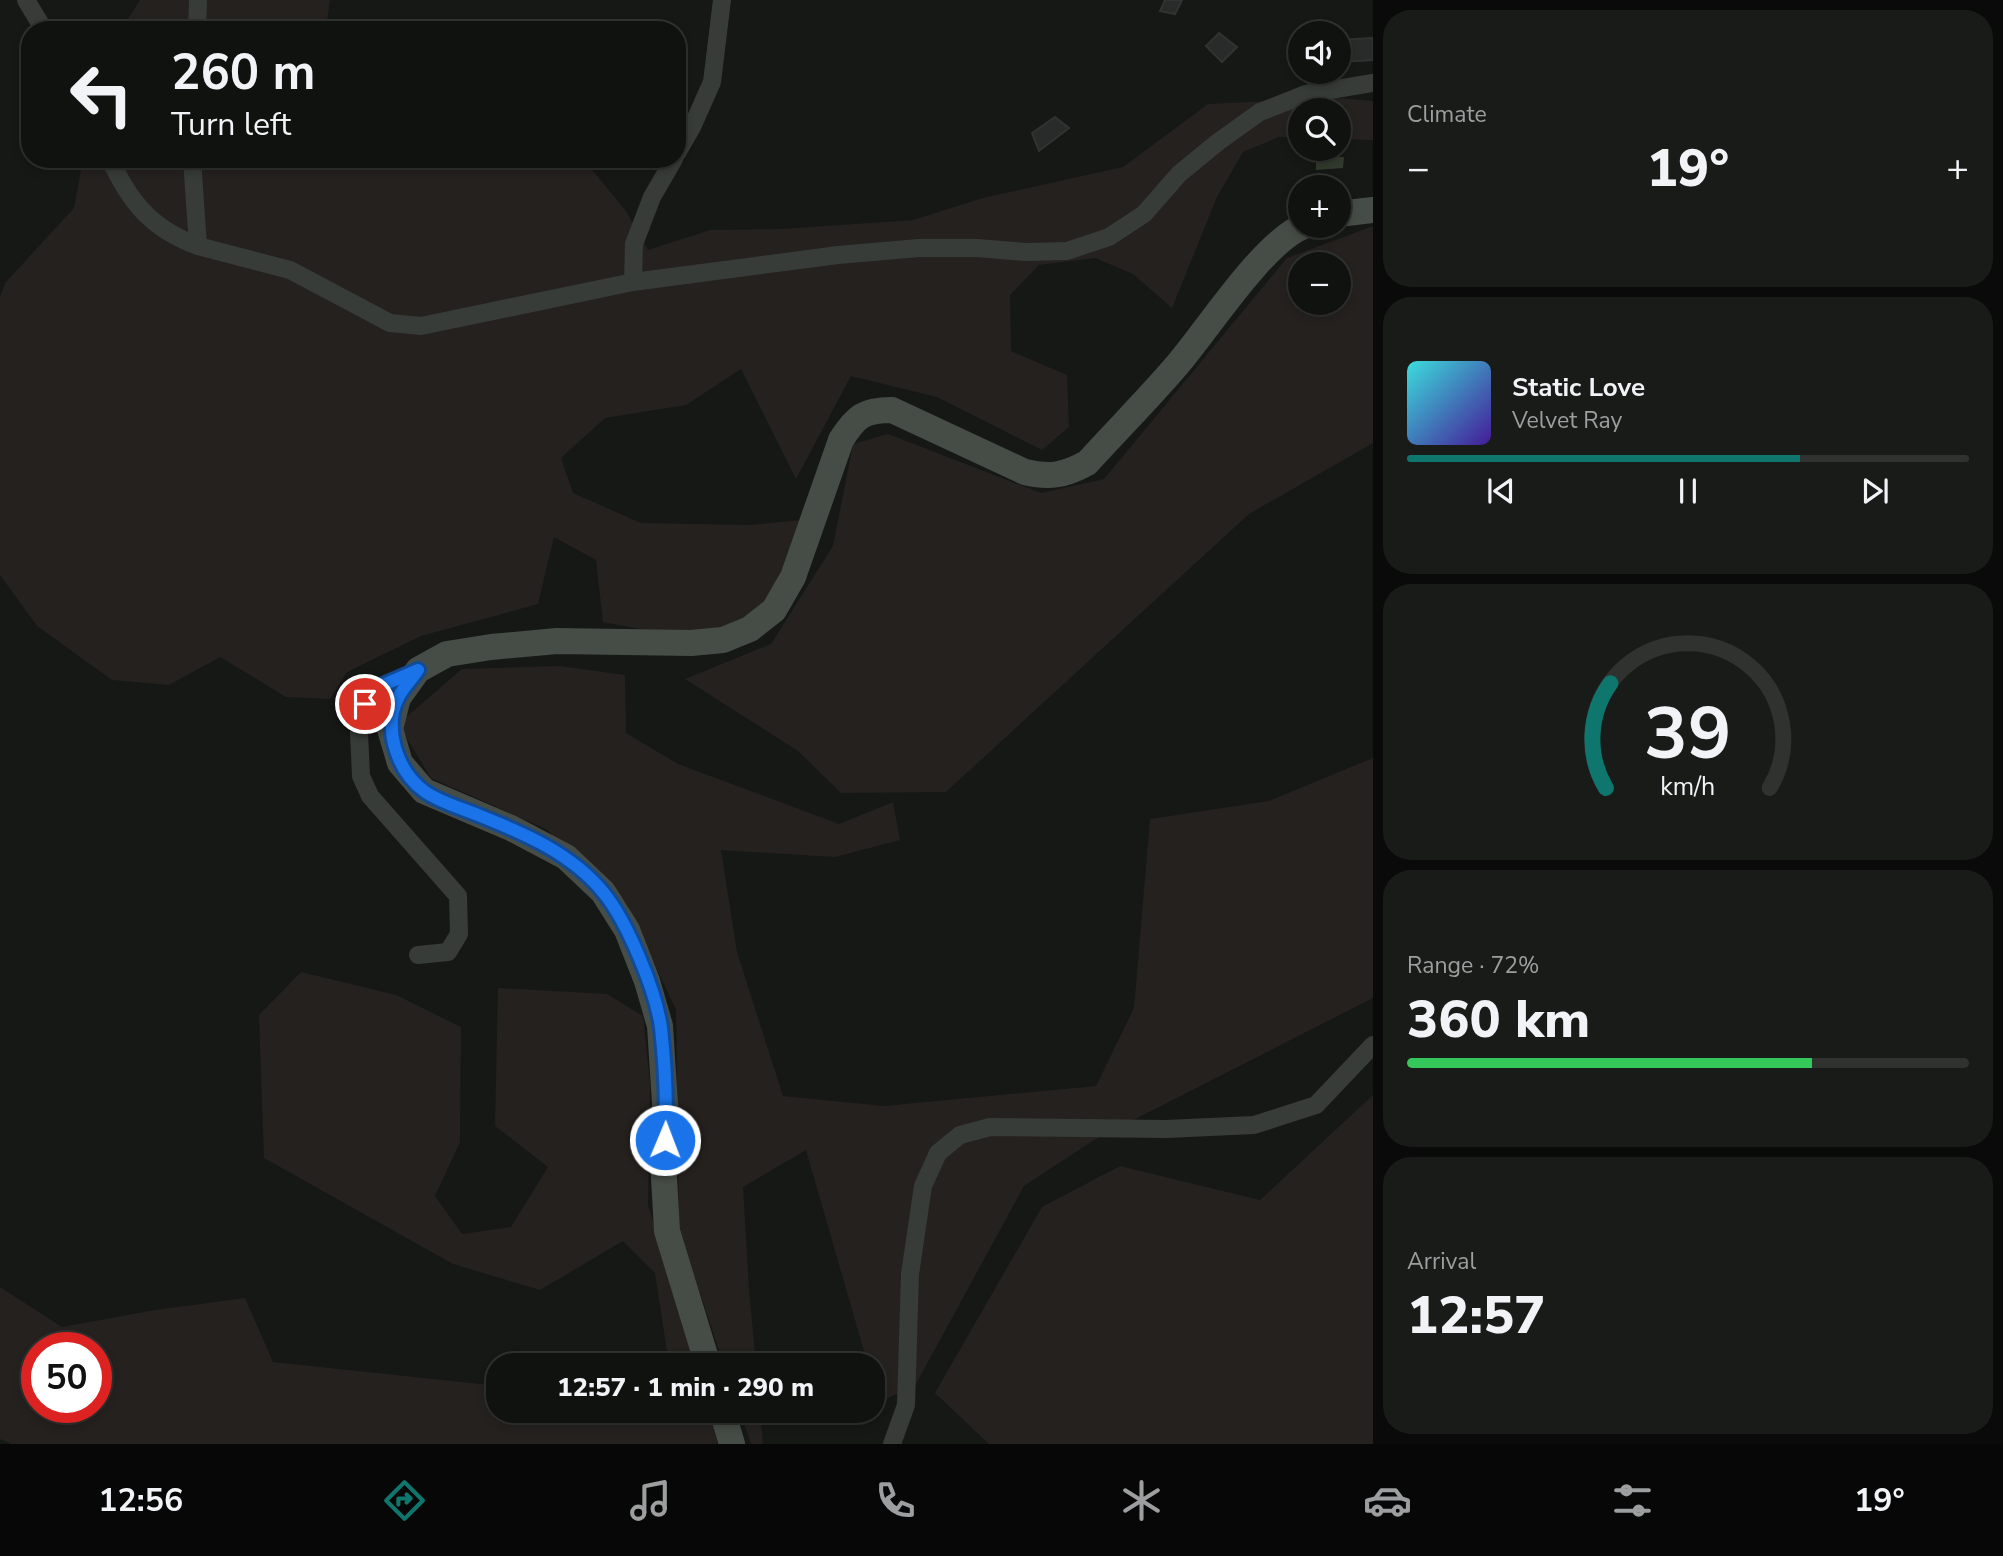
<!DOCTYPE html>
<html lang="en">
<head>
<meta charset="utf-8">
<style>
	:root { --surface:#101210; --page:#191b19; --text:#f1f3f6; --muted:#9c9e9f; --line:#303230; --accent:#0f766e }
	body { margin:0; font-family:"Nunito Sans",sans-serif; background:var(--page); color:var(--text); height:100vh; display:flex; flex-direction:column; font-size:26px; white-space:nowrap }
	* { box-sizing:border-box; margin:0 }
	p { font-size:23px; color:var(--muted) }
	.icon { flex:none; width:38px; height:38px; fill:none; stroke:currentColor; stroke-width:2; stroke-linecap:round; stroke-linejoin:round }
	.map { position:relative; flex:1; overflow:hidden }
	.details { display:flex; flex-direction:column; gap:10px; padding:10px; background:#090a09; width:630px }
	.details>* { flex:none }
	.top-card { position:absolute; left:21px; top:21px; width:665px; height:147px; border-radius:28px; box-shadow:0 4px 10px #0003,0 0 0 2px var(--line); background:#101210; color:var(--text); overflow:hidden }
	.fabs { position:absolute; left:1288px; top:21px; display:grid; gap:14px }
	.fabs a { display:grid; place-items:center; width:63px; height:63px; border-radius:50%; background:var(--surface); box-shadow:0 4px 10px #0003,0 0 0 2px var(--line); font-size:35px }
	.speed { position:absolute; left:21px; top:1332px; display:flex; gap:14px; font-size:35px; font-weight:700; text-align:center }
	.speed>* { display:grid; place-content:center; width:91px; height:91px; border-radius:50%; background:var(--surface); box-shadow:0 4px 10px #0003,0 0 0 2px var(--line); line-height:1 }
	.speed .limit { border:10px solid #d22; background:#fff; color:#111 }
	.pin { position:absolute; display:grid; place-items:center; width:60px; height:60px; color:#fff; margin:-30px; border:4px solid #fff; border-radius:50%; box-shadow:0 2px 7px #0007 }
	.me { position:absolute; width:77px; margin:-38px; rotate:1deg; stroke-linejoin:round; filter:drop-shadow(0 0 5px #0008) }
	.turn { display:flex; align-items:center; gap:24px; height:147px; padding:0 35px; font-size:32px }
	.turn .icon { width:91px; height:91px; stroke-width:2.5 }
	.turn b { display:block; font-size:49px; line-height:60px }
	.big { font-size:52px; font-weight:800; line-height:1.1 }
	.details .card { flex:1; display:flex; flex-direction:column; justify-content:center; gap:10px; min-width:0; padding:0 24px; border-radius:28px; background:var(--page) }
	.details .dial { align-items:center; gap:0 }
	.dial svg { height:182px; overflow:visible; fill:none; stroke:var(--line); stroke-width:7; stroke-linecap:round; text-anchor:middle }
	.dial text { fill:var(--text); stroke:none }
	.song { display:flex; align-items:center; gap:21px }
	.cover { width:84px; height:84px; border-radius:10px; background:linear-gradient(135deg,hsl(180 70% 55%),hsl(260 70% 35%)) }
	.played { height:7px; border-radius:4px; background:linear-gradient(90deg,var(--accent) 70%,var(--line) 70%) }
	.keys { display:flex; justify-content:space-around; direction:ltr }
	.heat { display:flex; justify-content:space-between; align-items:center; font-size:38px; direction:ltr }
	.charge { height:10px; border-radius:5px; background:linear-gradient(90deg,#34c759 72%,var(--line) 0) }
	.trip { position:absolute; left:486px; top:1353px; width:399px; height:70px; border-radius:28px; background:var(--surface); box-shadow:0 4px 10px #0003,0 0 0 2px var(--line); font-weight:800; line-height:70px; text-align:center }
	.dock { display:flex; height:112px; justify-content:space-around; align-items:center; background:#060706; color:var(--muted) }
	.dock .icon { width:49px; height:49px }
	.dock .selected { color:var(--accent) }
	.dock b { font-size:32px; color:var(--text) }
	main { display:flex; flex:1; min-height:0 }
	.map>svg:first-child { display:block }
</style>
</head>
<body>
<main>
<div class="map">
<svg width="1373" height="1444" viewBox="0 0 1373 1444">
	<rect width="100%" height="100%" fill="#161816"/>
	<g fill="#25211f" fill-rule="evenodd">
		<path d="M 140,0 L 330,0 L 326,30 L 121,30 Z"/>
		<path d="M 465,21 L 498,30 L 445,30 Z"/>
		<path d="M 1337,98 L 1373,101 L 1373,140 L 1339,139 L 1339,110 L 1300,110 L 1300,138 L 1279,137 L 1243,152 L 1217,197 L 1172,308 L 1133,274 L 1095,258 L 1039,265 L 1010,295 L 1011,351 L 1067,375 L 1069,427 L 1042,450 L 937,397 L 851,376 L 796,479 L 741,369 L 686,405 L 605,418 L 561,458 L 573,493 L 641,523 L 750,525 L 801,520 L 777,588 L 742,633 L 650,631 L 603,622 L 596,560 L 554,537 L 538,604 L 421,636 L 347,672 L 330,699 L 286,697 L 220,657 L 169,685 L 112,680 L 37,626 L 0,575 L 0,297 L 5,283 L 74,208 L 83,159 L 585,159 L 589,166 L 626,211 L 648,250 L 710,230 L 781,229 L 913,220 L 983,198 L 1123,167 L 1208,104 Z"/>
		<path d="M 1373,226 L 1373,443 L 1249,514 L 946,792 L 841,793 L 798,751 L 685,679 L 771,644 L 833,546 L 853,444 L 888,434 L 1041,493 L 1104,479 L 1287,258 ZM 1300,264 L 1339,264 L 1339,303 L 1300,303 Z"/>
		<path d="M 560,666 L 625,675 L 626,733 L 678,764 L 839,824 L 893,802 L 900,840 L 835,857 L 721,850 L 737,952 L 783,1096 L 884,1106 L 1096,1086 L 1134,1008 L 1150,819 L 1269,801 L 1373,758 L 1373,998 L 1094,1140 L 1024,1186 L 916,1384 L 879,1403 L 873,1382 L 873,1365 L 868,1365 L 806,1150 L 743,1187 L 749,1289 L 756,1365 L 724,1365 L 679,1230 L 676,1010 L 626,903 L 546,829 L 431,778 L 398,724 L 462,669 Z"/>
		<path d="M 301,972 L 396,995 L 461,1027 L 460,1142 L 435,1196 L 462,1234 L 511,1227 L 548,1167 L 495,1126 L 498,988 L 607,994 L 643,1016 L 650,1084 L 648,1205 L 698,1365 L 669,1365 L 655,1273 L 623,1241 L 540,1290 L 453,1264 L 264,1158 L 259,1015 Z"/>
		<path d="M 1373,1095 L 1373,1444 L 989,1444 L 935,1393 L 1042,1207 L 1120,1166 L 1260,1200 Z"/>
		<path d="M 0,1287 L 62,1327 L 155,1310 L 245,1298 L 273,1362 L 499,1386 L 499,1410 L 710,1411 L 718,1444 L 11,1444 L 0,1439 ZM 37,1348 L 96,1348 L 96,1407 L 37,1407 Z"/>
		<path d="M 740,1411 L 760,1411 L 763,1444 L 751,1444 Z"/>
	</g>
	<path fill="#323a2d" d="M 1316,157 L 1344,157 L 1343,168 L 1316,170 Z"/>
	<g fill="#292b2a" stroke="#303331" stroke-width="2">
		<path d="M 1165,0 L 1182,0 L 1175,14 L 1160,11 Z"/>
		<path d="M 1219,33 L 1237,47 L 1222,62 L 1206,46 Z"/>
		<path d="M 1373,38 L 1373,60 L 1339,62 L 1339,40 Z"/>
		<path d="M 1055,117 L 1069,128 L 1039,151 L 1032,133 Z"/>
	</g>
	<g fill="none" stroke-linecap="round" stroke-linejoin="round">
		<g stroke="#373c38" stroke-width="18">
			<path d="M 26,0 L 44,30"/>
			<path d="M 197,30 L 198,0"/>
			<path d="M 677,153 L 692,127 L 712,82 L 722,0"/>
			<path d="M 110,159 C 130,203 152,229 198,246 L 192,159"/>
			<path d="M 198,246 L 290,270 L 390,323 L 421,326 L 633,282 L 838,255 L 919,248 L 977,248 L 1026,252 L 1067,251 L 1109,237 L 1144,214 L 1179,174 L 1218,142 L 1260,112 L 1306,94 L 1373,83"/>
			<path d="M 633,282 L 634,244 L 652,197 L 674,159"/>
			<path d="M 417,671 L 374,689 L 365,704 L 359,733 L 361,776 L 370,796 L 458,896 L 459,934 L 448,952 L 418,955"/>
			<path d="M 892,1444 L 906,1405 L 910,1274 L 923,1186 L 938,1153 L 960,1135 L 990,1127 L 1166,1129 L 1254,1125 L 1316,1105 L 1373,1045"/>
		</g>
		<g stroke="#464c46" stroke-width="26">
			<path d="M 1339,214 L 1373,210"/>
			<path d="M 708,1365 L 667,1231 L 663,1160 L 666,1119 L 660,1026 L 647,981 L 627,930 L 603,892 L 566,857 L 511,828 L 424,791 L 400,763 L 390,729 L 398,698 L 418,670 L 447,654 L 491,647 L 557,641 L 691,643 L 723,640 L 750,629 L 774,610 L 793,577 L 841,440 C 856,416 864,410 892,410 L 1025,472 C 1050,478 1065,475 1087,463 C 1117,430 1149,398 1178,364 C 1208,329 1264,241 1304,226"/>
			<path d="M 722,1410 L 732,1444"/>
		</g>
	</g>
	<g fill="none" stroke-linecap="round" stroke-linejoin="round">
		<g stroke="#114b97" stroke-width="18">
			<path id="route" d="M 365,704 L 374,689 L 418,670 C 412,679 404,687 399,696 C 382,727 397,771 424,791 C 439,802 461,808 478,815 C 523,833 571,853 603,892 C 627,921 656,991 661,1028 C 665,1064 667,1104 665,1140"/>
		</g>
		<use href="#route" stroke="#1a73e8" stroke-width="12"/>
	</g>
</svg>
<div class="fabs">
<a><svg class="icon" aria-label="sound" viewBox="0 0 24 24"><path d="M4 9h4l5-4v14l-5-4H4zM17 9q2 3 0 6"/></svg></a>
<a><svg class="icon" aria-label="search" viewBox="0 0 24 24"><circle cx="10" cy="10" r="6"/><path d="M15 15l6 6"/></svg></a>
<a>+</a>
<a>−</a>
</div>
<div class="speed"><div class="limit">50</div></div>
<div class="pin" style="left:365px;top:704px;background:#d93025"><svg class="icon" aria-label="arrive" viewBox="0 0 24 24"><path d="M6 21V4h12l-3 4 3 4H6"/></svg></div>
<svg class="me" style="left:665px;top:1140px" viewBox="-20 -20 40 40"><circle r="17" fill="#1a73e8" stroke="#fff" stroke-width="3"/><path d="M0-11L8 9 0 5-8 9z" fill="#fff"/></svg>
<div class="trip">12:57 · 1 min · 290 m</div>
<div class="top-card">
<div class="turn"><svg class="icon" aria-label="left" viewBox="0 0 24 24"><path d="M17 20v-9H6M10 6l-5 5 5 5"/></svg><div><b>260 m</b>Turn left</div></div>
</div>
</div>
<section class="details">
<div class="card"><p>Climate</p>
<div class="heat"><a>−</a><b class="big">19°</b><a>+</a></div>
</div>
<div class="card">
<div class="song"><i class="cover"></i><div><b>Static Love</b><p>Velvet Ray</p></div></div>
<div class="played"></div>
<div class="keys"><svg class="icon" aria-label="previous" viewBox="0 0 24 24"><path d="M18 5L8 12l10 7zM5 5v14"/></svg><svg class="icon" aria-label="pause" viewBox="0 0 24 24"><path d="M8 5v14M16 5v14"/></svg><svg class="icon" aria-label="next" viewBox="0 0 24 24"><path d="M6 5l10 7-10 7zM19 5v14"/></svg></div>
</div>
<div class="card dial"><svg viewBox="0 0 100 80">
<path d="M14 69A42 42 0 1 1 86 69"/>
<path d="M14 69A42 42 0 0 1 16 23" stroke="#0f766e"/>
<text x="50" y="56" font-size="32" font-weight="700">39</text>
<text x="50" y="72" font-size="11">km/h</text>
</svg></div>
<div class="card"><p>Range · 72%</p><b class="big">360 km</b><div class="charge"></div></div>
<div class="card"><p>Arrival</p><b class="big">12:57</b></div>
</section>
</main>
<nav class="dock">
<b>12:56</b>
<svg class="icon selected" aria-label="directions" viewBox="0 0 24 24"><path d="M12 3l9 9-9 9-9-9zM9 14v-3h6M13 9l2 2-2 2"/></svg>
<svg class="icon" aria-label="music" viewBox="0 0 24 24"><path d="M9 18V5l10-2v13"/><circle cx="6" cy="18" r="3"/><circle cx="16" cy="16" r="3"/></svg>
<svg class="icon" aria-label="phone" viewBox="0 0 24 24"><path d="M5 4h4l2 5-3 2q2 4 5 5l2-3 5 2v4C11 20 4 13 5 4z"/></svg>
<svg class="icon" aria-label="climate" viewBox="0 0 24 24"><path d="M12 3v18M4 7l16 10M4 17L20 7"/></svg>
<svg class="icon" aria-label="car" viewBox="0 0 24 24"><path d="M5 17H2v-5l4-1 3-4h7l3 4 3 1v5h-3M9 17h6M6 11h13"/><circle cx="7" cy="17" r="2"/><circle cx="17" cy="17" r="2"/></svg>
<svg class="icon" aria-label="filters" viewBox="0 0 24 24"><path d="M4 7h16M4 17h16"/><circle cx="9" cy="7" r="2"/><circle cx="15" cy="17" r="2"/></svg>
<b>19°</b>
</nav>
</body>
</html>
